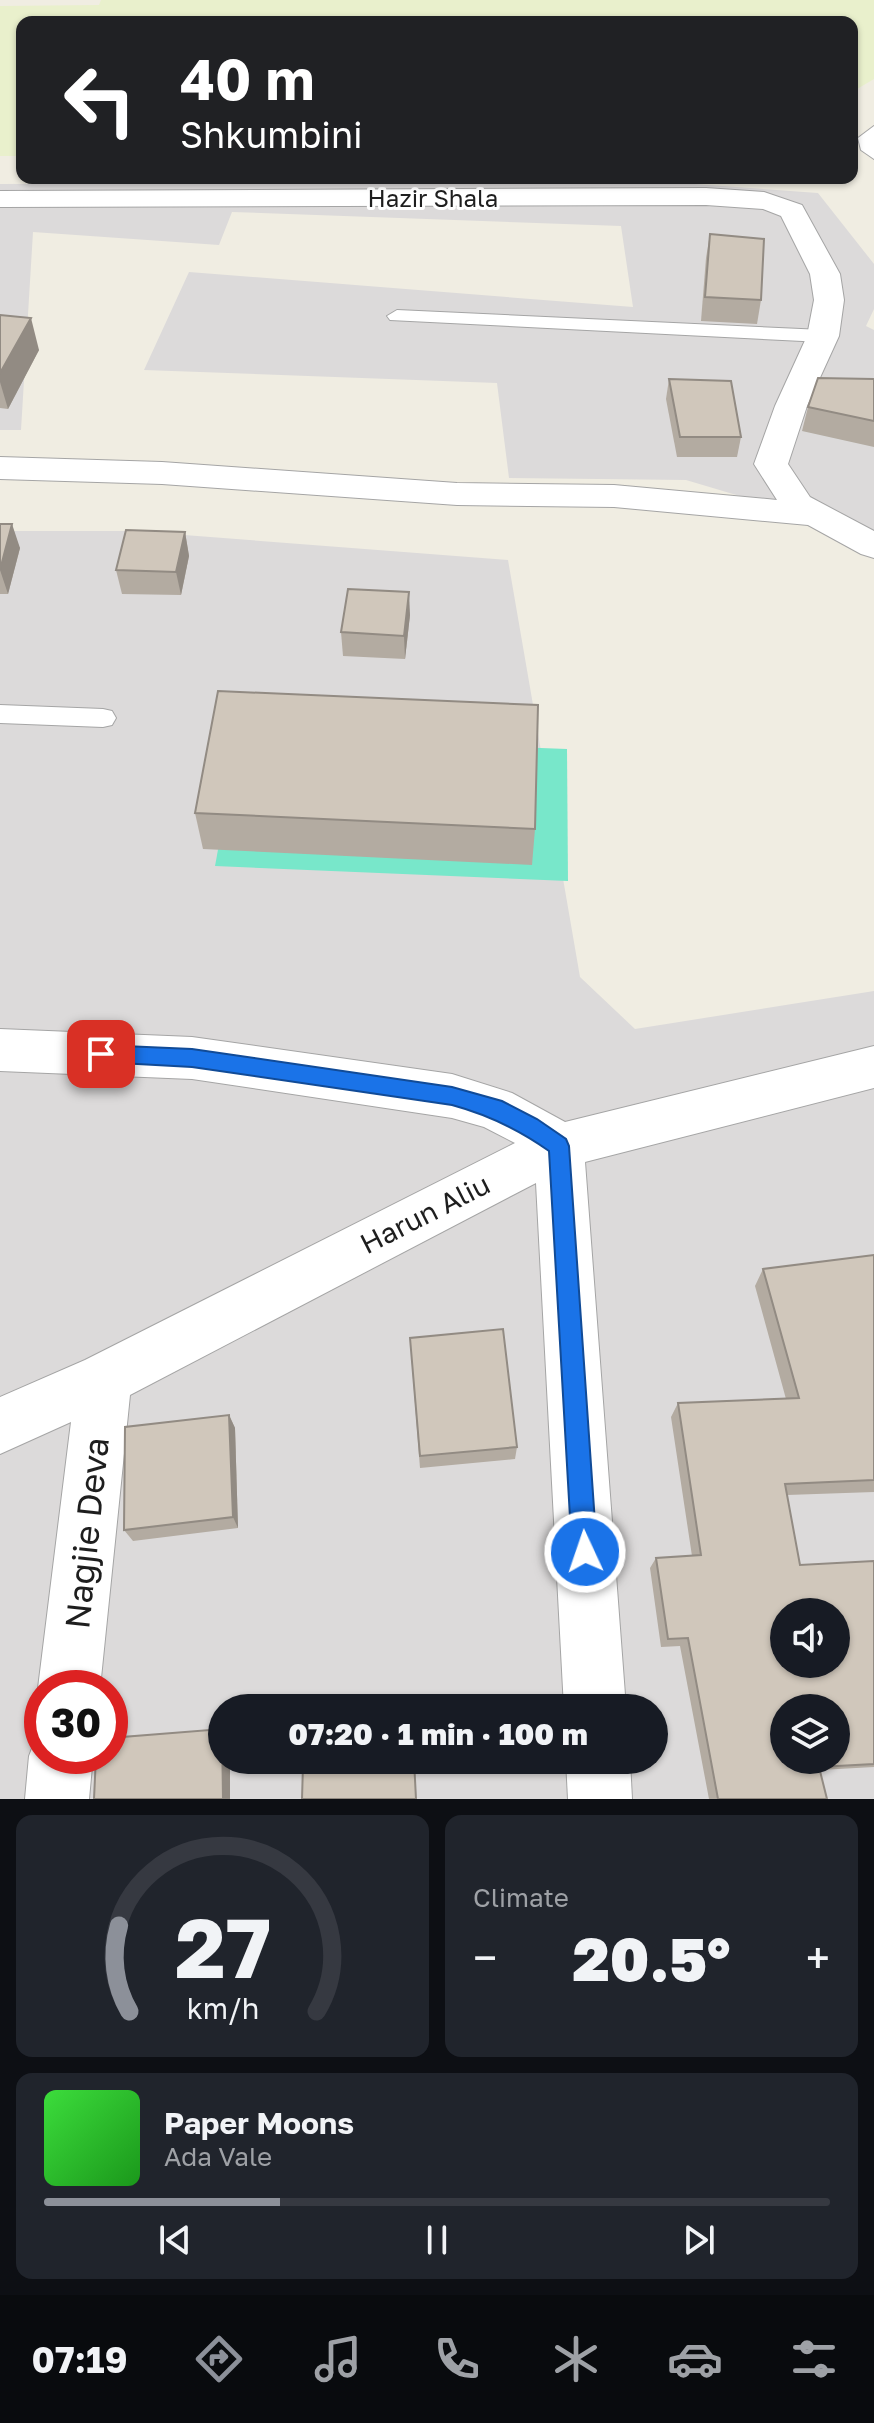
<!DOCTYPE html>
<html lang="en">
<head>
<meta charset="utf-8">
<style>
	:root { --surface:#171b24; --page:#20242c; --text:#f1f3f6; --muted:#9ea1a6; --line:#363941; --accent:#8c9099 }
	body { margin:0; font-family:"Golos Text",sans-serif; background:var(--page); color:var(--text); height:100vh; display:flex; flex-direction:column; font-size:30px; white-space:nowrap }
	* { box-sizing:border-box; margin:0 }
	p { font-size:26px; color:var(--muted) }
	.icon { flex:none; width:44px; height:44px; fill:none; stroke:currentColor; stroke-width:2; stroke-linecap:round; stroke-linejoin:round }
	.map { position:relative; height:1799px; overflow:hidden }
	.drawer { display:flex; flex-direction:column; gap:16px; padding:16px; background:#0d0f14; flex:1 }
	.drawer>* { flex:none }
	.top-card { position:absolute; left:16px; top:16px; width:842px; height:168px; border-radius:16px; box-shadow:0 2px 6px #0004; background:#202124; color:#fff; overflow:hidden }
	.controls { position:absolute; left:770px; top:1598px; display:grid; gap:16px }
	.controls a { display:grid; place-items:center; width:80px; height:80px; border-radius:50%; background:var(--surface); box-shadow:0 2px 6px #0004; font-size:40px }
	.speed { position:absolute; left:24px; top:1670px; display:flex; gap:16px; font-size:40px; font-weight:700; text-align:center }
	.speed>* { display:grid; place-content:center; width:104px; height:104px; border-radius:50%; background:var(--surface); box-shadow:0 2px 6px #0004; line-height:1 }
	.speed .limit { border:12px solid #d22; background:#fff; color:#111 }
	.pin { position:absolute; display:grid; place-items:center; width:68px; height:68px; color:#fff; margin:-34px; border-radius:16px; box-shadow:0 4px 12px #0006 }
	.me { position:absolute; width:88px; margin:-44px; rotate:357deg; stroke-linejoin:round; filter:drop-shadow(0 0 6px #0008) }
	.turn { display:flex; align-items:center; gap:28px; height:168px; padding:0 32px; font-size:36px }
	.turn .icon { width:104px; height:104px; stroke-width:2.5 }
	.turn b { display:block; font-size:56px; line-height:68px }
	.big { font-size:60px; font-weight:800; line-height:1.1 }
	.drawer .widget { flex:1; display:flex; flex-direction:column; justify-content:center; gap:12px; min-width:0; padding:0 28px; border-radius:16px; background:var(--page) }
	.drawer .dial { align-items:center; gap:0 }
	.dial svg { height:208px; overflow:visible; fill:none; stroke:var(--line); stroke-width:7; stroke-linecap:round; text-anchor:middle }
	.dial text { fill:var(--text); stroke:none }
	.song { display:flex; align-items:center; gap:24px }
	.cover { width:96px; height:96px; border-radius:12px; background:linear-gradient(135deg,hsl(120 70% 55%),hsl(120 70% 35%)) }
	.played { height:8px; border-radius:4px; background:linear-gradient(90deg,var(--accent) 30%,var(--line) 30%) }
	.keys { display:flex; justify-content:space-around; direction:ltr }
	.heat { display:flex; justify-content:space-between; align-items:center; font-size:44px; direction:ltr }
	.drawer .tiles { flex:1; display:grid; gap:16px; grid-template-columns:1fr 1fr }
	.widget:last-child { grid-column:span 2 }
	.trip { position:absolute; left:208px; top:1694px; width:460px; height:80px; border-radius:40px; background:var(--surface); box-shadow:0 2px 6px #0004; font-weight:800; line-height:80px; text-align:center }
	.menu { display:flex; height:128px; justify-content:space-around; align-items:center; background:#090b0e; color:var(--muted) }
	.menu .icon { width:56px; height:56px }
	.menu .on { color:var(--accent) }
	.menu b { font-size:36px; color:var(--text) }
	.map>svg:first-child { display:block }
</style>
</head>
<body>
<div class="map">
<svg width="874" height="1799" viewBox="0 0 874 1799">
	<rect width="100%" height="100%" fill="#f0ede2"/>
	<g fill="#dcdada" fill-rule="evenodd">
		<path d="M 317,178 L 695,178 L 695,184 L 818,193 L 874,264 L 874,309 L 866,326 L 874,330 L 874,536 L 686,480 L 509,478 L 497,383 L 144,370 L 189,272 L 633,307 L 621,226 L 232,212 L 219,245 L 33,232 L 21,430 L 0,430 L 0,184 L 267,183 Z"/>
		<path d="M 0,531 L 132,531 L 508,560 L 580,977 L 635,1029 L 874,991 L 874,1799 L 0,1799 ZM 784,1612 L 836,1612 L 836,1664 L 784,1664 ZM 42,1688 L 110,1688 L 110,1756 L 42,1756 ZM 222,1708 L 654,1708 L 654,1760 L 222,1760 ZM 784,1708 L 836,1708 L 836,1760 L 784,1760 Z"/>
	</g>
	<path fill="#e9f0cc" d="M 101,0 L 874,0 L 874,79 L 852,92 L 852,22 L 22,22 L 22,156 L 0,156 L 0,6 L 99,5 Z"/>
	<path fill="#78e7ca" d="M 239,736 L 567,749 L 568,881 L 215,866 Z"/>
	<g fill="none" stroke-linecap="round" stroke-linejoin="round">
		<g stroke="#a5a5a5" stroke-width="2">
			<g id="lane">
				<path d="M 874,126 L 874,159 L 861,150 L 858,138 Z"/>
				<path d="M 397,310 L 823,330 L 833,336 L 823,342 L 390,320 L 387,316 Z"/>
				<path d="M 0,705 L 103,709 L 112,711 L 116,718 L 112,725 L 103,727 L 0,723 Z"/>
			</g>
		</g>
		<g stroke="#a5a5a5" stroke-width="2">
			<g id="street">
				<path d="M 706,188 L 764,192 L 802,205 L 840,274 L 844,300 L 839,336 L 807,406 L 788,464 L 810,497 L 874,531 L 874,558 L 861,554 L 808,525 L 614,507 L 457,505 L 162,484 L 0,479 L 0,457 L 162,462 L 457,483 L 614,485 L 777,500 L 754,464 L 775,406 L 807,336 L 814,300 L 810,274 L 781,216 L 763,209 L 706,205 L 0,207 L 0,191 Z"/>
				<path d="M 0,1029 L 192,1037 L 452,1074 L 512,1093 L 565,1122 L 874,1046 L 874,1088 L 585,1162 L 626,1708 L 564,1708 L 536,1183 L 130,1395 L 100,1688 L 42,1688 L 42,1698 L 38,1688 L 71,1422 L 0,1454 L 0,1397 L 85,1360 L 515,1143 L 484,1127 L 452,1118 L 192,1079 L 0,1071 Z"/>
				<path d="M 42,1732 L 42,1756 L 93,1756 L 89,1799 L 25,1799 L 29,1756 L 38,1733 Z"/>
				<path d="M 566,1760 L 630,1760 L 632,1799 L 568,1799 Z"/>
			</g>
		</g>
		<use href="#lane" fill="#fff" fill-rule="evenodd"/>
		<use href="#street" fill="#fff" fill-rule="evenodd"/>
	</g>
	<g fill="#b3aba1">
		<path d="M 710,234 L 761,300 L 757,324 L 701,321 L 706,258 Z"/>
		<path d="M 0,315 L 39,350 L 8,409 L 0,408 Z"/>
		<path d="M 669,379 L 741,437 L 737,457 L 677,457 L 666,399 Z"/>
		<path d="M 874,379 L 874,447 L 802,431 L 808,407 Z"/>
		<path d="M 0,524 L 20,548 L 8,594 L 0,594 Z"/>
		<path d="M 185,532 L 189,556 L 181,595 L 122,594 L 116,570 Z"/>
		<path d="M 410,615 L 405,659 L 343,656 L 341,632 Z"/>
		<path d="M 195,813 L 535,829 L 532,865 L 203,849 Z"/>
		<path d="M 874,1255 L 874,1492 L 787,1495 L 800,1565 L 874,1561 L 874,1767 L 820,1770 L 827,1799 L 709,1799 L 680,1646 L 661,1647 L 650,1568 L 656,1558 L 692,1556 L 671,1417 L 678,1403 L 786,1399 L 755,1286 L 763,1269 Z"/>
		<path d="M 411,1353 L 517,1447 L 515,1459 L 420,1468 Z"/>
		<path d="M 229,1415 L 235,1428 L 238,1528 L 133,1541 L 124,1530 Z"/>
	</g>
	<g fill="#928b83">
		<path d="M 31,318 L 39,350 L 8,409 L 0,382 L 0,373 Z"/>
		<path d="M 12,524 L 20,548 L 8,594 L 0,570 Z"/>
		<path d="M 185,532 L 189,556 L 181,595 L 176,572 Z"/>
		<path d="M 409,592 L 410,615 L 405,659 L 404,636 Z"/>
		<path d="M 229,1415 L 235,1428 L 238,1528 L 233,1517 Z"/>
		<rect x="223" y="1760" width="7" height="39"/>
	</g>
	<g fill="#d0c7bb" stroke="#928b83" stroke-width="2" fill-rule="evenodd">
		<path d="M 710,234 L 764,239 L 761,300 L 705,297 Z"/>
		<path d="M 0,315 L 31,318 L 0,373 Z"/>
		<path d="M 818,378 L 874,379 L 874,421 L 808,407 Z"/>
		<path d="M 669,379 L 731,381 L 741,437 L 680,437 Z"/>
		<path d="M 0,524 L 12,524 L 0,570 Z"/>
		<path d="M 126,530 L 185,532 L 176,572 L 116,570 Z"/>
		<path d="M 348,589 L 409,592 L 404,636 L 341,632 Z"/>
		<path d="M 218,691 L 538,705 L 535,829 L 195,813 Z"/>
		<path d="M 874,1255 L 874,1480 L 785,1484 L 800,1565 L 874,1561 L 874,1764 L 819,1767 L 827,1799 L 718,1799 L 688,1638 L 668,1639 L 656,1558 L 701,1555 L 678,1403 L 799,1398 L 763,1269 ZM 784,1612 L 836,1612 L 836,1664 L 784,1664 ZM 784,1708 L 836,1708 L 836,1760 L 784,1760 Z"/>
		<path d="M 503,1329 L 517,1447 L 420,1456 L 410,1338 Z"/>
		<path d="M 229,1415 L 233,1517 L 124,1530 L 125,1427 Z"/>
		<path d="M 222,1729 L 223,1799 L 94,1799 L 96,1756 L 110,1756 L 110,1738 Z"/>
		<path d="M 392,1760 L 414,1760 L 416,1799 L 302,1799 L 303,1765 Z"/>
	</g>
	<path fill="#1a73e8" stroke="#114b97" stroke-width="2" d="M 101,1045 L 192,1049 L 452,1087 L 502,1101 L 537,1119 L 566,1139 L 569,1146 L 597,1552 L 593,1561 L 585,1564 L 576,1561 L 572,1552 L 549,1151 C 518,1129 489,1115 452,1105 L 192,1067 L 101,1062 L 94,1060 L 91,1054 L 94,1048 Z"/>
	<g text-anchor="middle" stroke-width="6" stroke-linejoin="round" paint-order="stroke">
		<g font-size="24" fill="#1e1e1e" stroke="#fff">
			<text x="433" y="207">Hazir Shala</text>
		</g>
		<g font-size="28" fill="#1e1e1e" stroke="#fff">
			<text transform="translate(425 1214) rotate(-27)" y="10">Harun Aliu</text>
		</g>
		<g font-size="34" fill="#1e1e1e" stroke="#fff">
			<text transform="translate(87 1533) rotate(-84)" y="12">Nagjie Deva</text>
		</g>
	</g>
</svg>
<div class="controls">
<a><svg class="icon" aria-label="sound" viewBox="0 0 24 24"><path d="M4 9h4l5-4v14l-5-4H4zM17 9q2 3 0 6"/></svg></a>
<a><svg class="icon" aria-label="layers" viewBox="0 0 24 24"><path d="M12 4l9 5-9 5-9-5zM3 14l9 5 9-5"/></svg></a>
</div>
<div class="speed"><div class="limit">30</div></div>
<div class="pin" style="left:101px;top:1054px;background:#d93025"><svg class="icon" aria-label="arrive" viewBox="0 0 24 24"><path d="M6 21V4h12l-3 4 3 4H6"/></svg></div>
<svg class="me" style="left:585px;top:1552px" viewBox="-20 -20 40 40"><circle r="17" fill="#1a73e8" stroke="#fff" stroke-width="3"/><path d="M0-11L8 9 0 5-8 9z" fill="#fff"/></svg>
<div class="trip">07:20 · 1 min · 100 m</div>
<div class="top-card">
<div class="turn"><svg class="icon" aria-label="left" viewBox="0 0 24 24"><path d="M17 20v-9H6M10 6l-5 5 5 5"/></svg><div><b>40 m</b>Shkumbini</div></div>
</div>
</div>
<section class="drawer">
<div class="tiles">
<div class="widget dial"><svg viewBox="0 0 100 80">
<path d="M14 69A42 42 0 1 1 86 69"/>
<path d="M14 69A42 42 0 0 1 10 36" stroke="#8c9099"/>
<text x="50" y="56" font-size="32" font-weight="700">27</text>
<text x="50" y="72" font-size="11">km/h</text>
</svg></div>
<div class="widget"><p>Climate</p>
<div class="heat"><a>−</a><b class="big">20.5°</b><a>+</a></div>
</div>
<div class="widget">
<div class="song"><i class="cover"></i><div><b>Paper Moons</b><p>Ada Vale</p></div></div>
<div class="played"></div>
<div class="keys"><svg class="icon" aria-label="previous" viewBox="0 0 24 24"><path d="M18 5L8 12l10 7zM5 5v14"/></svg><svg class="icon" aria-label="pause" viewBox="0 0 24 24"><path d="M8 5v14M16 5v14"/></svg><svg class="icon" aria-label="next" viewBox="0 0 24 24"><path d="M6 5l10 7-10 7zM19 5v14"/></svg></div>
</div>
</div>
</section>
<nav class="menu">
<b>07:19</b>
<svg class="icon on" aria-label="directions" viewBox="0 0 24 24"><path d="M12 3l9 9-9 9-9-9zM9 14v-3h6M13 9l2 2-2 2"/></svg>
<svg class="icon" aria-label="music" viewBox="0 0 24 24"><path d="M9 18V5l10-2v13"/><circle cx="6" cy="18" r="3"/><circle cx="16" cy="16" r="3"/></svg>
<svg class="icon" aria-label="phone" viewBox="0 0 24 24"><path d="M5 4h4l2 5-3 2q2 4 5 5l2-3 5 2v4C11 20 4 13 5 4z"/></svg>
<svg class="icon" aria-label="climate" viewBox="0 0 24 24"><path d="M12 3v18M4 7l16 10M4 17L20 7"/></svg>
<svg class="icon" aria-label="car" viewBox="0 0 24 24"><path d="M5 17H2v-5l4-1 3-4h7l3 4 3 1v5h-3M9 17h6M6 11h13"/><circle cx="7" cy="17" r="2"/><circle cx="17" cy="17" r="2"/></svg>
<svg class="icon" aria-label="filters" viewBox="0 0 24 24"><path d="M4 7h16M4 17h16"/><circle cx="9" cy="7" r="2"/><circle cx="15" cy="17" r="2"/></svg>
</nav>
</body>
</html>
